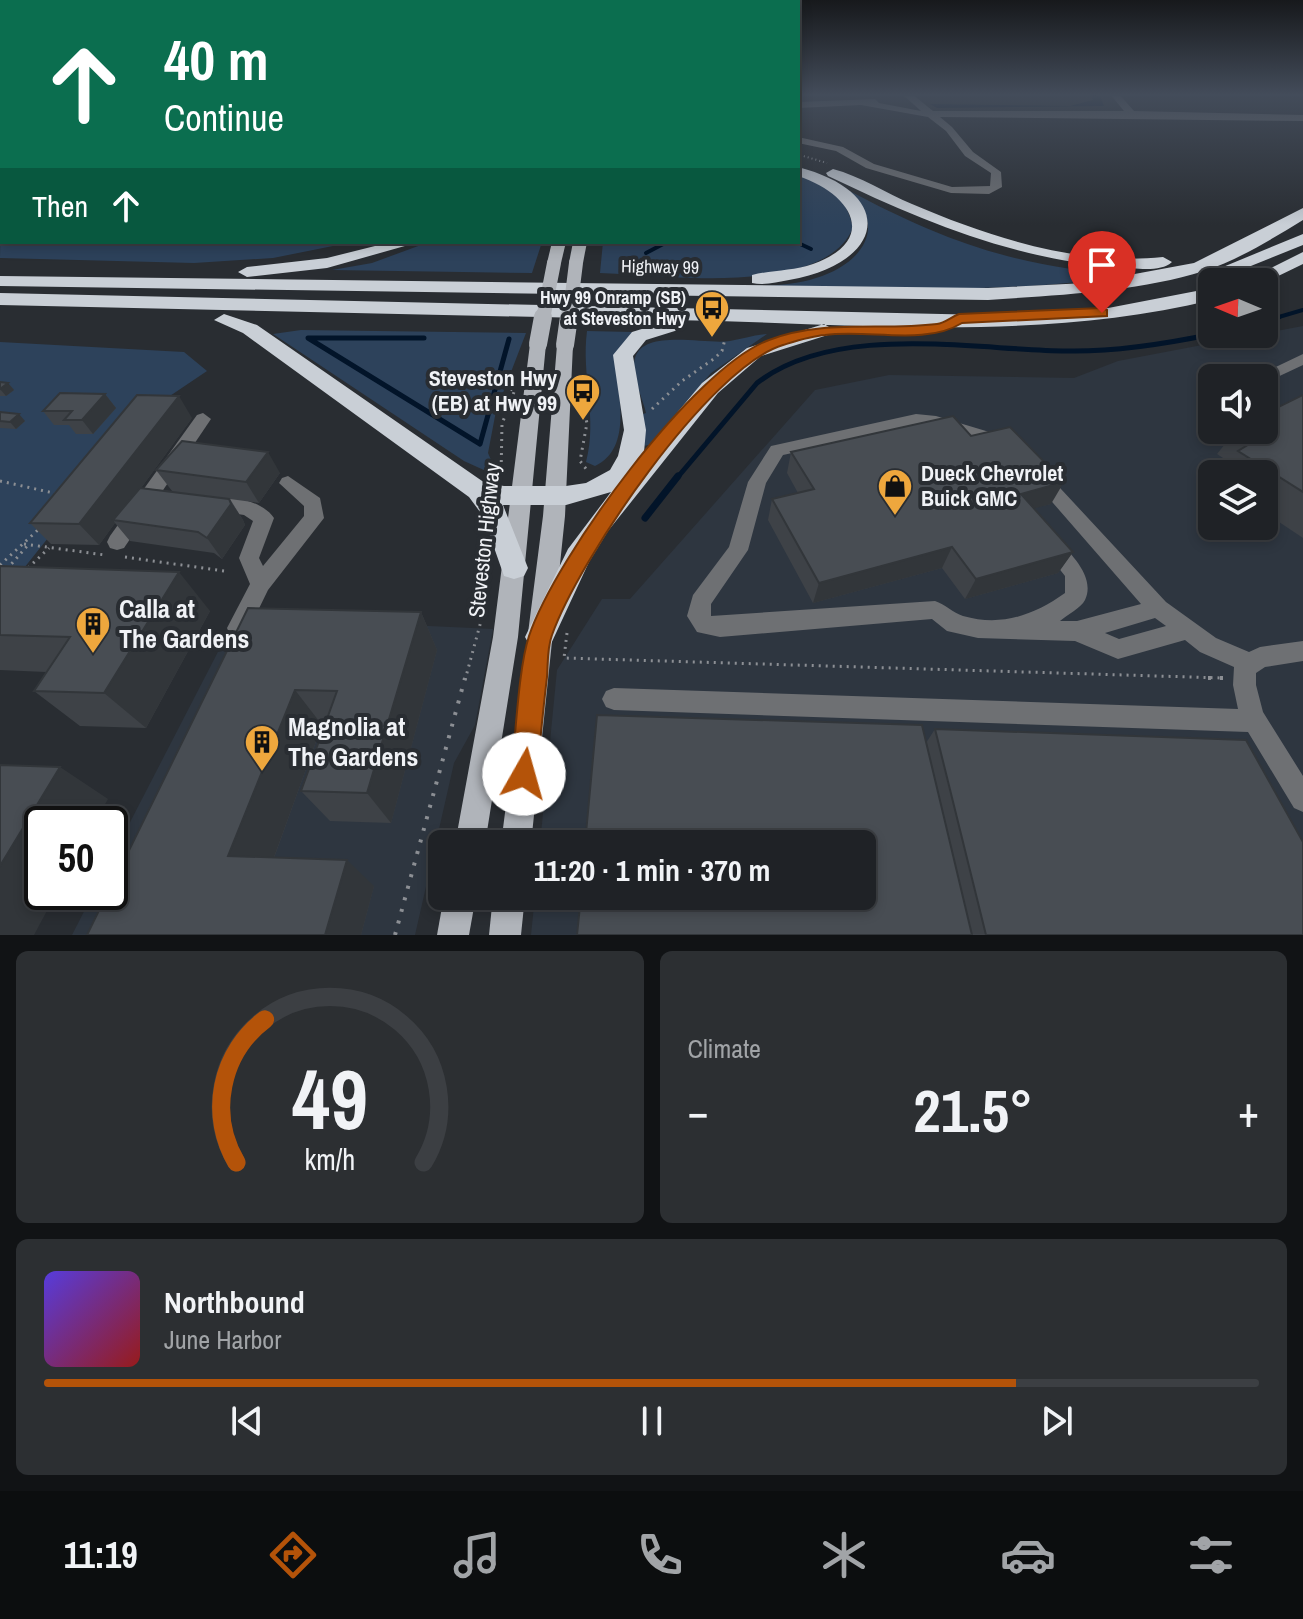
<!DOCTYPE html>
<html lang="en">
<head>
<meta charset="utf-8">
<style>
	:root { --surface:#1f2226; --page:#2c2f32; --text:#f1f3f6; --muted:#a1a4a7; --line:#3c3f43; --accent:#b45309 }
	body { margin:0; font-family:"Archivo Narrow",sans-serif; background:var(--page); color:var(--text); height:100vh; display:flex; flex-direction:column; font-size:30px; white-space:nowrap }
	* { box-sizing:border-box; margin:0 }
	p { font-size:26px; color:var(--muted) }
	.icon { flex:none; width:44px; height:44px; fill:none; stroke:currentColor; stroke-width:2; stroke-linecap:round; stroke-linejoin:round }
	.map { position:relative; height:935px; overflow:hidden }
	.details { display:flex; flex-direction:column; gap:16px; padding:16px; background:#111315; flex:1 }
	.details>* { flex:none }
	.top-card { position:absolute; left:0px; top:0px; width:800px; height:244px; box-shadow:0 4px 12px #0003,0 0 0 2px var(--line); background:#0b6e4f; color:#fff; overflow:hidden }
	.needle { width:52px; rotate:272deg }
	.buttons { position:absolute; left:1198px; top:268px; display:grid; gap:16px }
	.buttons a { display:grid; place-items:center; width:80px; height:80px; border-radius:12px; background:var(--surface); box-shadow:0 4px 12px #0003,0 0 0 2px var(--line); font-size:40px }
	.speed { position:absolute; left:24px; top:806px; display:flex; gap:16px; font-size:40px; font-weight:700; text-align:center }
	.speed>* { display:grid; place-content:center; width:104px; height:104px; border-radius:50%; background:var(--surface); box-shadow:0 4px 12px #0003,0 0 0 2px var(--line); line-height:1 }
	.speed .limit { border:4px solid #111; border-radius:12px; background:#fff; color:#111 }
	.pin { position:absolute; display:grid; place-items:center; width:68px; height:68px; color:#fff; margin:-82px -34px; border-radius:50% 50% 50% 0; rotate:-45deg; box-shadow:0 0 8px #0007 }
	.pin .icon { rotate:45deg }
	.me { position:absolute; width:88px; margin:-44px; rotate:7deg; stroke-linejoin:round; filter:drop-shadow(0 0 6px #0008) }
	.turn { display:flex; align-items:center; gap:28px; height:168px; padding:0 32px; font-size:36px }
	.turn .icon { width:104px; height:104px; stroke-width:2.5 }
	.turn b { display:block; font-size:56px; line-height:68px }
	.then { display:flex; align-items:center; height:76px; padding:0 32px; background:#0003; gap:16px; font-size:30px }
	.big { font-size:60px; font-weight:700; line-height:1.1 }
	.details .tile { flex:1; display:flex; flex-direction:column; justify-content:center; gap:12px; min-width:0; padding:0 28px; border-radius:12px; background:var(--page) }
	.details .dial { align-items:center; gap:0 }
	.dial svg { height:208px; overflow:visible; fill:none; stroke:var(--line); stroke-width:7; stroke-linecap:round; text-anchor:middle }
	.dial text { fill:var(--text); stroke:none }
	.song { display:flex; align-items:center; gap:24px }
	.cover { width:96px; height:96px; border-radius:12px; background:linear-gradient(135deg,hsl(250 70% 55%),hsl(0 70% 35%)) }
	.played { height:8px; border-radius:4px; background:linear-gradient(90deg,var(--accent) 80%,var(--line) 80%) }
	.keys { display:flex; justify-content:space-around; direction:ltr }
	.heat { display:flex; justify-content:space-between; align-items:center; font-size:44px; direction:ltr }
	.details .tiles { flex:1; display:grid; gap:16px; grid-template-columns:1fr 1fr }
	.tile:last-child { grid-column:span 2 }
	.trip { position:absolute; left:428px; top:830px; width:448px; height:80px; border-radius:12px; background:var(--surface); box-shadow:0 4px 12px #0003,0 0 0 2px var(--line); font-weight:700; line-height:80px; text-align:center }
	.menu { display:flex; height:128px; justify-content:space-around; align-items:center; background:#0c0e0f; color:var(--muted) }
	.menu .icon { width:56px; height:56px }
	.menu .current { color:var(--accent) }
	.menu b { font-size:36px; color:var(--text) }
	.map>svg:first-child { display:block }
</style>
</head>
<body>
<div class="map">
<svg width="1303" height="935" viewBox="0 0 1303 935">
	<rect width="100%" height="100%" fill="#292d32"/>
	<g fill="#2e3640" fill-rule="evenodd">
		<path d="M 1303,326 L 1303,935 L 531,935 L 535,896 L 862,896 L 862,844 L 540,844 L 557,670 L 602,599 L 630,599 L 815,390 L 889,375 L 1074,378 L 1118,361 ZM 1212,378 L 1264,378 L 1264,430 L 1212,430 ZM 1212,474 L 1264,474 L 1264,526 L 1212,526 Z"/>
		<path d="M 236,617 L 493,629 L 475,725 L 454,763 L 415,935 L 72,935 L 94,892 L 110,892 L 110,861 Z"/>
	</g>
	<g fill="#2d425b">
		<path d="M 2,131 L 2,242 L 353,242 L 273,258 L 194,263 L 0,258 Z"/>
		<path d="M 798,175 C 827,186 847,196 853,228 C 823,298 662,275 600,273 L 603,242 L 798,242 Z"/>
		<path d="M 846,189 C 945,242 1016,267 1130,275 C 1004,296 876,286 748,288 C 770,285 795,285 816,278 C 862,264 890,226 846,189 Z"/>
		<path d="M 429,242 L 542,242 L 532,273 L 332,270 L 372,263 Z"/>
		<path d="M 301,330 L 526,333 L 496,411 L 488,453 L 494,467 L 486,471 L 464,461 L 273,334 Z"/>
		<path d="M 587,331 L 632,332 L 614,356 C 618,391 634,448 595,466 L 586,462 C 598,418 581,376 587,331 Z"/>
		<path d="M 767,334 L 711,373 L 649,445 L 643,446 L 643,414 L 646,413 C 643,399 630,373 635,358 C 644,328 706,345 730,341 C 742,339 754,335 767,334 Z"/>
		<path d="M 0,342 L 184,352 L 207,371 L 152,408 L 0,598 Z"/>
	</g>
	<path fill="#021429" d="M 1091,94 L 1100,96 L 1104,106 L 937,108 L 930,104 L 1070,106 L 1093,100 Z"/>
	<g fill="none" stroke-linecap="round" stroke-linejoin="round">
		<g stroke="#021429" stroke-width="4">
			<path d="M 796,242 L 811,249"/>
			<path d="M 646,253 L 667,242"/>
			<path d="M 1272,319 L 1303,310"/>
		</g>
		<g stroke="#021429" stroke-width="5">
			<path d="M 1264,321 L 1279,317"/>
			<path d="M 424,338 L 308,338 L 480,444 L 509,339"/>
			<path d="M 677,478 L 757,383 C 836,322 973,350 1067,351 C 1116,352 1165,344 1213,334"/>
		</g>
		<path stroke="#021429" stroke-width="7" d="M 645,518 L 678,476"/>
		<path stroke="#8c8f94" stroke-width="2" stroke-dasharray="1 3" stroke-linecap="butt" d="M 800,155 L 827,163"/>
		<g stroke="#8c8f94" stroke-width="3" stroke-dasharray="2 5" stroke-linecap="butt">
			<path d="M 581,400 L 587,423 L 580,461 L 587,470"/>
			<path d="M 499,408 L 514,385"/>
			<path d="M 652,409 L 682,381 L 715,358 L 722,351 L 725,339"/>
			<path d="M 492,472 L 502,470"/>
			<path d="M 501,476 L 502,424 L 514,392"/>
			<path d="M 0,481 L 58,494"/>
			<path d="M 24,544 L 105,555"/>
			<path d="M 125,557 L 224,571"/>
			<path d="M 0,565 L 39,529"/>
			<path d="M 28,568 L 49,548"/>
			<path d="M 7,569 L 28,545"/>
			<path d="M 567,633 L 564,658 L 1223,678"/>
			<path d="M 465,680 L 487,599"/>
		</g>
		<g stroke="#8c8f94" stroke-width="4" stroke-dasharray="3 9" stroke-linecap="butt">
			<path d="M 1208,678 L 1223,678"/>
			<path d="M 395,935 L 465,678"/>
		</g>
		<g fill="#6e7073" fill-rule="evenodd">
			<path d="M 902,94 L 912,94 L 933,111 L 1124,111 L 1110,94 L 1119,94 L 1134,111 L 1303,115 L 1303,121 L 940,117 L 952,127 L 973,152 L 1001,172 L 1002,187 L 989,194 L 951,193 L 866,168 L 836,151 L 798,143 L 798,137 L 843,147 L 874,164 L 952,187 L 990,186 L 991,173 L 965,156 L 946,131 L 928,117 L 861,105 L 798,108 L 798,102 L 875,99 L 879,103 L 921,111 Z"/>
			<path d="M 1303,354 L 1303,365 L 1267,382 L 1264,382 L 1264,378 L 1253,378 Z"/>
			<path d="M 203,413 L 211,419 L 124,548 L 117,550 L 110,548 L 107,542 L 110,536 L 197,415 Z"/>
			<path d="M 916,414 L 936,416 L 1006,437 L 1009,441 L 1000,447 L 935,428 L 916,426 L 783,455 L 766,483 L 748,550 L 711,604 L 711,616 L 935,601 C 945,604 953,613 963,616 C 1002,627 1034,615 1065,593 L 1065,576 L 1039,543 L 1042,537 L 1049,535 L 1056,537 C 1070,554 1096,576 1085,600 C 1081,608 1067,615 1060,621 L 1077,621 L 1141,604 L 1033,480 L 1042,473 L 1048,475 L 1166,602 L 1216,638 L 1249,652 L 1260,647 L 1303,641 L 1303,661 L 1265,667 L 1256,673 L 1256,685 L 1263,712 L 1303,776 L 1303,812 L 1294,808 L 1248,732 L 614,710 L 606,707 L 602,699 L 606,691 L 614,688 L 1238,709 L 1233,685 L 1234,667 L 1200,652 L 1185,640 L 1118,659 L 1075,641 L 978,638 L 947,631 L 932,619 L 720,637 L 697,632 L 687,616 L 693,595 L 729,547 L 748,482 L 771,446 ZM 1155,618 L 1166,626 L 1119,639 L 1105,633 Z"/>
			<path d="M 288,476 L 320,498 L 324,518 L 268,590 L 246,635 L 238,638 L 230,635 L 227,628 L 250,584 L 239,558 L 253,521 L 244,515 L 206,509 L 204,504 L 206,499 C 226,493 262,500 274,518 L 259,558 L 263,566 L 304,516 L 304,506 L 279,483 L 282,478 Z"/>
		</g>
		<g fill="#b0b4ba" fill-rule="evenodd">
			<path d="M 552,242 L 566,242 L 561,263 L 554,267 L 547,263 Z"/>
			<path d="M 573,242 L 587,242 L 583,263 L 576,267 L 569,263 Z"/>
			<path d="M 538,339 L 546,344 L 518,637 L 485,844 L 455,844 L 493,637 L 530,344 Z"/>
			<path d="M 565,340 L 573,345 L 565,516 L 531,844 L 501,844 L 543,516 L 557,345 Z"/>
			<path d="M 444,896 L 476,896 L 469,935 L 437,935 Z"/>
			<path d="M 493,896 L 525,896 L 521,935 L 489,935 Z"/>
		</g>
		<g fill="#c9cfd6" fill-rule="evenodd">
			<path d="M 798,167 C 898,193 886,263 789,280 C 777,282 764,286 752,283 L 752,275 C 772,270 793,271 813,264 C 881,239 850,193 798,176 Z"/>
			<path d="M 833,169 C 860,176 886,193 912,204 C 989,237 1078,266 1163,257 L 1172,262 C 1160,273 1134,268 1119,267 C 1014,260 922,221 828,176 L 826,173 Z"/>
			<path d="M 1303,208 L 1303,220 C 1272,239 1238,260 1204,271 C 1137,292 1058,295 988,300 L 0,286 L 0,276 L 988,288 L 1086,283 L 1194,263 Z"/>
			<path d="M 1303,234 L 1303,245 L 1221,278 L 1215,279 L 1206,274 Z"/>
			<path d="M 391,242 L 419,242 L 327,268 L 247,277 L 238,272 L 247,267 L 327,258 Z"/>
			<path d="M 1303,252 L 1303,264 L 1264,283 L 1243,282 Z"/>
			<path d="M 1212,288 L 1212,300 C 1035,343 852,323 672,320 L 681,326 L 678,330 L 646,340 L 633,356 L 646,430 L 644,452 L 702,383 L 747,348 L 824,324 L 834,330 L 831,334 L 761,356 L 718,393 L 608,531 L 589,562 L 550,646 L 540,650 L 530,646 L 525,637 L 568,549 L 611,492 L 566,505 L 503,505 L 528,568 L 524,576 L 514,579 L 504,576 L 483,516 L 469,497 L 243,333 L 214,320 L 224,314 L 257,325 L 485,483 L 504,486 L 566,486 L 586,483 L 610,470 L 618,456 L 624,430 L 613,355 L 632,332 L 671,320 L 0,305 L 0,293 L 986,315 L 1103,309 Z"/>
		</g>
		<g stroke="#b0b4ba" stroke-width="14">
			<path d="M 543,319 L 554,263"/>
			<path d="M 569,319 L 576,263"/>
		</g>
		<g stroke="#b0b4ba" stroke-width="18">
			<path d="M 538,344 L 543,317"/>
			<path d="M 565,345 L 569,317"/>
		</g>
	</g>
	<g fill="#3e4247">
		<path d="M 0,382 L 8,383 L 14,390 L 6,396 L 0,396 Z"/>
		<path d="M 105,394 L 116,408 L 93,434 L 76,434 L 69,425 L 54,425 L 43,411 Z"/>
		<path d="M 1303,395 L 1303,538 L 1264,512 L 1264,474 L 1219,474 L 1229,462 L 1217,454 L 1236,430 L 1264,430 Z"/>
		<path d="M 0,412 L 25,421 L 16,429 L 0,428 Z"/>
		<path d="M 192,418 L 141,488 L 172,491 L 156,470 L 280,473 L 259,503 L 230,499 L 243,520 L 245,525 L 222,559 L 214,553 L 130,541 L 115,523 L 99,545 L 51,544 L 30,523 Z"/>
		<path d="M 971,436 L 1051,504 L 1034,508 L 1073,552 L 1058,573 L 965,599 L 942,568 L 813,603 L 768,520 L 772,499 L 798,493 L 787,473 L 791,452 Z"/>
		<path d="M 0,566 L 210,611 L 146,728 L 80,726 L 34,691 L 46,672 L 0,670 Z"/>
		<path d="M 248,608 L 421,612 L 437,650 L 391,823 L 330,821 L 301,791 L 325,725 L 322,725 L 274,858 L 374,886 L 361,935 L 87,935 Z"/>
		<path d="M 935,729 L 1303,935 L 577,935 L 926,743 Z"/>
	</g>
	<g fill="#32363a">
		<path d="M 8,383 L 14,390 L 6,396 L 0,389 Z"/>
		<path d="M 105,394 L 116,408 L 93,434 L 82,420 Z"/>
		<path d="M 179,396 L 192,418 L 117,521 L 113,520 L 115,523 L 99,545 L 79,524 Z"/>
		<path d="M 19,414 L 25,421 L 16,429 L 10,422 Z"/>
		<path d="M 268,452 L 280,473 L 259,503 L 246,482 Z"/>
		<path d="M 1064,482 L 1051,504 L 1009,515 L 1021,494 Z"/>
		<path d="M 229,499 L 243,520 L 245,525 L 222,559 L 207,538 Z"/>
		<path d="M 952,547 L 942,568 L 813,603 L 819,583 Z"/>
		<path d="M 1073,552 L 1058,573 L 965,599 L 976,579 Z"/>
		<path d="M 179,572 L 210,611 L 146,728 L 104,693 Z"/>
		<path d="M 421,612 L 437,650 L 391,823 L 367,793 Z"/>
		<path d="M 295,690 L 322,725 L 265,882 L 228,856 Z"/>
		<path d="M 60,767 L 108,799 L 94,824 L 42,824 L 42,892 L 57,892 L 34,935 L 0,935 L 0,866 Z"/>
		<path d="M 347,860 L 374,886 L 361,935 L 325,935 Z"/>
	</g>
	<g fill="#484d53" stroke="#32363a" stroke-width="2">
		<path d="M 0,382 L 8,383 L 0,389 Z"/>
		<path d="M 60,393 L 105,394 L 82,420 L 64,420 L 72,411 L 43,411 Z"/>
		<path d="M 137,395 L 179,396 L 79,524 L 30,523 Z"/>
		<path d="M 1303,395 L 1303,492 L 1238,451 L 1259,438 L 1246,430 L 1264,430 L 1264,414 Z"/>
		<path d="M 0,412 L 19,414 L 10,422 L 0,421 Z"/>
		<path d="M 953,416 L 971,436 L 1010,427 L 1064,482 L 1021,494 L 1073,552 L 976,579 L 952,547 L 819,583 L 772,499 L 814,489 L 791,452 Z"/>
		<path d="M 182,441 L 268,452 L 246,482 L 156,470 Z"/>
		<path d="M 140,488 L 229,499 L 231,504 L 207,538 L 198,532 L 113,520 Z"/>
		<path d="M 0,566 L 179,572 L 104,693 L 34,691 L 70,637 L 0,635 Z"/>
		<path d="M 248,608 L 421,612 L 367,793 L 301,791 L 337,691 L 295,690 L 228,856 L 347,860 L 325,935 L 87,935 L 108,892 L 110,892 L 110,889 Z"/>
		<path d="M 597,715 L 922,725 L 972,935 L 577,935 L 581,896 L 862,896 L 862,844 L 585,844 Z"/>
		<path d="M 935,729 L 1246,740 L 1303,842 L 1303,935 L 986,935 Z"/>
		<path d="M 0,765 L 60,767 L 0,866 Z"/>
	</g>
	<linearGradient id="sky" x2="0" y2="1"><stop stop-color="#17191c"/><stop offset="0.42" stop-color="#434c5a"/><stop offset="1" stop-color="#434c5a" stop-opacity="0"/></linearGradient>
	<rect width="1303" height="225" fill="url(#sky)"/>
	<path fill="#b45309" stroke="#753606" stroke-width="2" d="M 1102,308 L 1107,310 L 1107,316 L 962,323 C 925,346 868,329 825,335 C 811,336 796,341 783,345 C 708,368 578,561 552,635 C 547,648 548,664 547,677 C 543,710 540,742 537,774 L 533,784 L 524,787 L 515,784 L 511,774 C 516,736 518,670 529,636 C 555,558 693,368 769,340 C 824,319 881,331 937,324 C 945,323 951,317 959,314 Z"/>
	<defs>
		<g id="bus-pin" transform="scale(1.8)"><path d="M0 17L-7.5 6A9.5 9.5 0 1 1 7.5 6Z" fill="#eea73d" stroke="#292d32"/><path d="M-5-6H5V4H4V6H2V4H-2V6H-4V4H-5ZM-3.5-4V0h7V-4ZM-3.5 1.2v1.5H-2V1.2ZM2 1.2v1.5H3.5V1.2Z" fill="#111"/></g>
		<g id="shop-pin" transform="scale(1.8)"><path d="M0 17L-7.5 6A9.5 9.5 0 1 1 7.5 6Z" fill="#eea73d" stroke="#292d32"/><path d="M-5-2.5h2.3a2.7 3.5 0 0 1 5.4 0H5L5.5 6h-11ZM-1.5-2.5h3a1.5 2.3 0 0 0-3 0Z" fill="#111"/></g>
		<g id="building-pin" transform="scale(1.8)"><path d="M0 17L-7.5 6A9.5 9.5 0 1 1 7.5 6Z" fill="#eea73d" stroke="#292d32"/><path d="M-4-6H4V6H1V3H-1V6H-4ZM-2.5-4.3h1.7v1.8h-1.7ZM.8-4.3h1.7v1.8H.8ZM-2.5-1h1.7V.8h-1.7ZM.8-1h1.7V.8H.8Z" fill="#111"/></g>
	</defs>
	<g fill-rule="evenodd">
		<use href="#bus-pin" x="712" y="308"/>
		<use href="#bus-pin" x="583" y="391"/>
		<use href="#shop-pin" x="895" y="486"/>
		<use href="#building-pin" x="93" y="624"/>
		<use href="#building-pin" x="262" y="742"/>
	</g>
	<g text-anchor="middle" stroke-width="8" stroke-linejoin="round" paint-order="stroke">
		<g font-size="18" fill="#f0f2f6" stroke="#292d32">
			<text transform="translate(660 267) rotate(1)" y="6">Highway 99</text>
		</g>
		<g font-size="18" font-weight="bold" fill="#f0f2f6" stroke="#292d32" text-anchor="end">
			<text x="686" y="304">Hwy 99 Onramp (SB)<tspan x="686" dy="21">at Steveston Hwy</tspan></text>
		</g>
		<g font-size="22" font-weight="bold" fill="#f0f2f6" stroke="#292d32" text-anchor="end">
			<text x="557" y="386">Steveston Hwy<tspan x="557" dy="25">(EB) at Hwy 99</tspan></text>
			<text x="921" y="481" text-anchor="start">Dueck Chevrolet<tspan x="921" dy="25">Buick GMC</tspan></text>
		</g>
		<g font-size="22" fill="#f0f2f6" stroke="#292d32">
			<text transform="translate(484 540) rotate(-84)" y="8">Steveston Highway</text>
		</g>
		<g font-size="26" font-weight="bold" fill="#f0f2f6" stroke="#292d32" text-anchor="start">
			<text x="119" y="618">Calla at<tspan x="119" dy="30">The Gardens</tspan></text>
			<text x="288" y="736">Magnolia at<tspan x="288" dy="30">The Gardens</tspan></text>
		</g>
	</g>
</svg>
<div class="buttons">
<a><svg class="needle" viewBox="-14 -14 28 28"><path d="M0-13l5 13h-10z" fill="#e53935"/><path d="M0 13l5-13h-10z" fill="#a1a4a7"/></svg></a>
<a><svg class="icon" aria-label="sound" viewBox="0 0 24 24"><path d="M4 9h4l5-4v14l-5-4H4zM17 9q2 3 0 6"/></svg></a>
<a><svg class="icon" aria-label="layers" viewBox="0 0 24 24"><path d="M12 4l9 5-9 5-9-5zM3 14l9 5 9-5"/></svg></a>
</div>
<div class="speed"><div class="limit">50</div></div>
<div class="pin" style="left:1102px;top:313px;background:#d93025"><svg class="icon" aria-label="arrive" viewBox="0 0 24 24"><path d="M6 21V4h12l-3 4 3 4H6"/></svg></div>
<svg class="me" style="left:524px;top:774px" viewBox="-20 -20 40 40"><circle r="19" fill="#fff"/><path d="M0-13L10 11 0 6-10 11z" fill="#b45309"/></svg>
<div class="trip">11:20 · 1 min · 370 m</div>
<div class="top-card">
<div class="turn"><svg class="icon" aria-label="ahead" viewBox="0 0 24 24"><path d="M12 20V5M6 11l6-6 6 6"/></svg><div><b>40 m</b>Continue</div></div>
<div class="then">Then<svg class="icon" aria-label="ahead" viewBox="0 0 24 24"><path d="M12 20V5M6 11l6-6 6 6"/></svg></div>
</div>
</div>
<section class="details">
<div class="tiles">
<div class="tile dial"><svg viewBox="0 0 100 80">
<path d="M14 69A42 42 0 1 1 86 69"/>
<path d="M14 69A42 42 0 0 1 25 14" stroke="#b45309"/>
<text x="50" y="56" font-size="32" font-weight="700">49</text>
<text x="50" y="72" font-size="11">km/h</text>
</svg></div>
<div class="tile"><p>Climate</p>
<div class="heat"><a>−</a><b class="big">21.5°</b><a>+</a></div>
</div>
<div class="tile">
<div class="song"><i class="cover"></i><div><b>Northbound</b><p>June Harbor</p></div></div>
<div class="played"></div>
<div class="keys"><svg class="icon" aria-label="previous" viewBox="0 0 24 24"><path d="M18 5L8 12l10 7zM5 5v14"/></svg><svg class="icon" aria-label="pause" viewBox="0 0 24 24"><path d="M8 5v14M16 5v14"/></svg><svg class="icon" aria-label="next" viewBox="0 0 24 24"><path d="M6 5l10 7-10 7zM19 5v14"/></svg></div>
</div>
</div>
</section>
<nav class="menu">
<b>11:19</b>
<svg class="icon current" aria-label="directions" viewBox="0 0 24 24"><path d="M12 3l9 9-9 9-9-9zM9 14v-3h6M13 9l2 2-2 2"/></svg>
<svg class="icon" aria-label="music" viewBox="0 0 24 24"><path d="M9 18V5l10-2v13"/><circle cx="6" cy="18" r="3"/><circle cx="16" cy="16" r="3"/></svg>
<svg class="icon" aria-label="phone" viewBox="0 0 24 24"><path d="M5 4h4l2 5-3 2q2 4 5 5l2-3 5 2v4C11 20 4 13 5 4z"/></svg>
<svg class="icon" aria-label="climate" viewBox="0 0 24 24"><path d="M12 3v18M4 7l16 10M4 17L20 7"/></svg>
<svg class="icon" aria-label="car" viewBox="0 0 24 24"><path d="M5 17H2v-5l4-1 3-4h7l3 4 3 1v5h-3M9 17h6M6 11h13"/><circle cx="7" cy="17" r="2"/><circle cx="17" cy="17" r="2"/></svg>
<svg class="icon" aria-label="filters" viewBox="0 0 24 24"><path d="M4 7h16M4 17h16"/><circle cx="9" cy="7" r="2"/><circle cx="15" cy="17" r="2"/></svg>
</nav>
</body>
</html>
